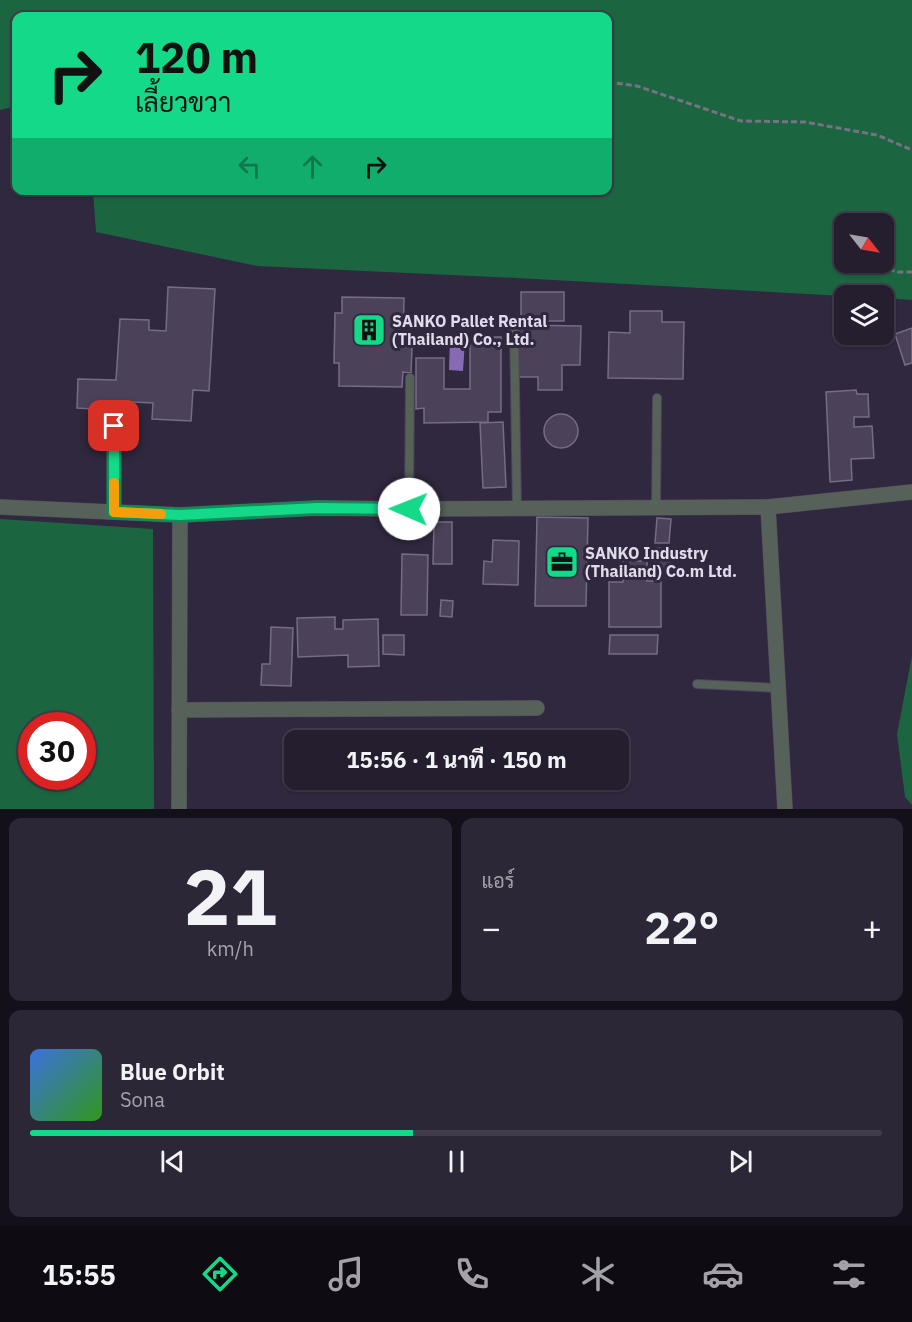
<!DOCTYPE html>
<html lang="th">
<head>
<meta charset="utf-8">
<style>
	:root { --surface:#241e2e; --page:#2c2736; --text:#f1f3f6; --muted:#a3a2aa; --line:#413c4a; --accent:#14d989 }
	body { margin:0; font-family:"IBM Plex Sans",Sarabun,sans-serif; background:var(--page); color:var(--text); height:100vh; display:flex; flex-direction:column; font-size:22px; white-space:nowrap }
	* { box-sizing:border-box; margin:0 }
	p { font-size:20px; color:var(--muted) }
	.icon { flex:none; width:33px; height:33px; fill:none; stroke:currentColor; stroke-width:2; stroke-linecap:round; stroke-linejoin:round }
	.map { position:relative; height:809px; overflow:hidden }
	.side { display:flex; flex-direction:column; gap:9px; padding:9px; background:#141019; flex:1 }
	.side>* { flex:none }
	.hud { position:absolute; left:12px; top:12px; width:600px; height:183px; border-radius:12px; box-shadow:0 2px 4px #0004,0 0 0 2px var(--line); background:#14d989; color:#111; overflow:hidden }
	.needle { width:39px; rotate:121deg }
	.controls { position:absolute; left:834px; top:213px; display:grid; gap:12px }
	.controls a { display:grid; place-items:center; width:60px; height:60px; border-radius:12px; background:var(--surface); box-shadow:0 2px 4px #0004,0 0 0 2px var(--line); font-size:30px }
	.speed { position:absolute; left:18px; top:712px; display:flex; gap:12px; font-size:30px; font-weight:700; text-align:center }
	.speed>* { display:grid; place-content:center; width:78px; height:78px; border-radius:50%; background:var(--surface); box-shadow:0 2px 4px #0004,0 0 0 2px var(--line); line-height:1 }
	.speed .limit { border:9px solid #d22; background:#fff; color:#111 }
	.pin { position:absolute; display:grid; place-items:center; width:51px; height:51px; color:#fff; margin:-26px; border-radius:12px; box-shadow:0 3px 9px #0006 }
	.me { position:absolute; width:66px; margin:-33px; rotate:271deg; stroke-linejoin:round; filter:drop-shadow(0 0 4px #0008) }
	.turn { display:flex; align-items:center; gap:21px; height:126px; padding:0 24px; font-size:27px }
	.turn .icon { width:78px; height:78px; stroke-width:2.5 }
	.turn b { display:block; font-size:42px; line-height:51px }
	.lanes { display:flex; align-items:center; height:57px; padding:0 24px; background:#0003; justify-content:center; gap:30px; direction:ltr }
	.lanes .off { opacity:.35 }
	.big { font-size:45px; font-weight:800; line-height:1.1 }
	.side .card { flex:1; display:flex; flex-direction:column; justify-content:center; gap:9px; min-width:0; padding:0 21px; border-radius:12px; background:var(--page) }
	.side .dial { align-items:center; gap:0 }
	.dial b { font-size:78px; line-height:1 }
	.song { display:flex; align-items:center; gap:18px }
	.cover { width:72px; height:72px; border-radius:9px; background:linear-gradient(135deg,hsl(220 70% 55%),hsl(110 70% 35%)) }
	.played { height:6px; border-radius:3px; background:linear-gradient(90deg,var(--accent) 45%,var(--line) 45%) }
	.keys { display:flex; justify-content:space-around; direction:ltr }
	.heat { display:flex; justify-content:space-between; align-items:center; font-size:33px; direction:ltr }
	.side .tiles { flex:1; display:grid; gap:9px; grid-template-columns:1fr 1fr }
	.card:last-child { grid-column:span 2 }
	.trip { position:absolute; left:284px; top:730px; width:345px; height:60px; border-radius:12px; background:var(--surface); box-shadow:0 2px 4px #0004,0 0 0 2px var(--line); font-weight:800; line-height:60px; text-align:center }
	.tabs { display:flex; height:96px; justify-content:space-around; align-items:center; background:#0e0c12; color:var(--muted) }
	.tabs .icon { width:42px; height:42px }
	.tabs .current { color:var(--accent) }
	.tabs b { font-size:27px; color:var(--text) }
	.map>svg:first-child { display:block }
</style>
</head>
<body>
<div class="map">
<svg width="912" height="809" viewBox="0 0 912 809">
	<rect width="100%" height="100%" fill="#30283e"/>
	<g fill="#1c6541" fill-rule="evenodd">
		<path d="M 0,0 L 912,0 L 912,300 L 884,298 L 884,296 L 844,296 L 517,278 L 257,266 L 96,232 L 93,191 L 608,190 L 608,16 L 16,16 L 16,106 L 0,110 ZM 844,224 L 884,224 L 884,262 L 844,262 Z"/>
		<path d="M 0,519 L 153,529 L 154,809 L 0,809 ZM 32,726 L 82,726 L 82,777 L 32,777 Z"/>
		<path d="M 912,656 L 912,805 L 905,797 L 897,734 Z"/>
	</g>
	<path fill="#876ab4" d="M 450,340 L 465,341 L 463,371 L 449,370 Z"/>
	<g fill="#4b425a" stroke="#756c85" stroke-width="1.5">
		<path d="M 168,287 L 215,289 L 209,391 L 193,390 L 191,421 L 152,419 L 153,403 L 112,401 L 111,410 L 77,408 L 78,379 L 116,380 L 120,319 L 149,320 L 149,330 L 166,331 Z"/>
		<rect x="521" y="292" width="43" height="29"/>
		<path d="M 342,297 L 404,298 L 403,347 L 412,347 L 411,373 L 403,372 L 402,387 L 339,386 L 339,363 L 334,363 L 335,313 L 342,313 Z"/>
		<path d="M 630,311 L 662,311 L 662,322 L 684,322 L 683,379 L 608,378 L 609,332 L 630,333 Z"/>
		<path d="M 518,325 L 581,326 L 580,365 L 562,365 L 562,390 L 538,390 L 538,377 L 517,377 Z"/>
		<path d="M 912,328 L 912,363 L 905,365 L 895,334 Z"/>
		<path d="M 470,337 L 501,337 L 501,412 L 488,412 L 488,422 L 424,423 L 424,408 L 416,409 L 416,358 L 444,358 L 444,389 L 470,389 Z"/>
		<path d="M 856,390 L 857,394 L 868,394 L 869,417 L 854,417 L 854,427 L 872,426 L 874,458 L 851,459 L 852,480 L 830,482 L 826,392 Z"/>
		<circle cx="561" cy="431" r="17"/>
		<path d="M 503,422 L 506,487 L 483,488 L 480,423 Z"/>
		<path d="M 537,517 L 588,518 L 586,606 L 535,606 Z"/>
		<path d="M 657,518 L 671,519 L 669,543 L 655,543 Z"/>
		<path d="M 434,522 L 452,522 L 452,564 L 433,564 Z"/>
		<path d="M 493,540 L 519,541 L 518,585 L 483,584 L 484,561 L 492,562 Z"/>
		<path d="M 656,548 L 670,549 L 669,573 L 655,572 Z"/>
		<path d="M 402,554 L 428,555 L 427,615 L 401,615 Z"/>
		<path d="M 623,561 L 647,561 L 647,581 L 661,581 L 661,627 L 609,627 L 609,582 L 623,582 Z"/>
		<path d="M 441,600 L 453,601 L 452,617 L 440,616 Z"/>
		<path d="M 335,617 L 335,629 L 343,629 L 343,620 L 378,619 L 379,666 L 348,667 L 348,655 L 298,657 L 297,618 Z"/>
		<path d="M 271,627 L 293,628 L 291,686 L 261,685 L 262,664 L 270,664 Z"/>
		<path d="M 383,635 L 404,635 L 404,655 L 383,654 Z"/>
		<path d="M 610,635 L 658,635 L 657,654 L 609,654 Z"/>
	</g>
	<g fill="none" stroke-linecap="round" stroke-linejoin="round">
		<g stroke="#4c455a" stroke-width="10">
			<g id="service">
				<path d="M 514,327 L 517,509"/>
				<path d="M 114,426 L 114,512"/>
				<path d="M 656,508 L 657,398"/>
				<path d="M 409,509 L 410,378"/>
				<path d="M 697,684 L 778,688"/>
			</g>
		</g>
		<g stroke="#4c455a" stroke-width="16">
			<g id="minor">
				<path d="M 0,507 L 180,515 L 317,508 L 409,509 L 768,507 L 912,492"/>
				<path d="M 768,507 L 785,809"/>
				<path d="M 179,710 L 537,708"/>
				<path d="M 179,809 L 180,515"/>
			</g>
		</g>
		<g stroke="#777184" stroke-width="3" stroke-dasharray="6 3" stroke-linecap="butt">
			<path d="M 608,82 L 637,86 L 741,121 L 805,122 L 877,135 L 912,150"/>
			<path d="M 844,271 L 883,268 L 898,272 L 912,272"/>
		</g>
		<use href="#service" stroke="#56615a" stroke-width="8"/>
		<use href="#minor" stroke="#56615a" stroke-width="15"/>
	</g>
	<g fill="none" stroke-linecap="round" stroke-linejoin="round">
		<g stroke="#0d8d59" stroke-width="15">
			<path id="route" d="M 114,426 L 114,512 L 180,515 L 317,508 L 409,509"/>
		</g>
		<use href="#route" stroke="#14d989" stroke-width="10"/>
		<path stroke="#f59e0b" stroke-width="10" d="M 114,483 L 114,512 L 161,514"/>
	</g>
	<defs>
		<g id="building-square" transform="scale(1.725)"><rect x="-9" y="-9" width="18" height="18" rx="4" fill="#14d989" stroke="#30283e"/><path d="M-4-6H4V6H1V3H-1V6H-4ZM-2.5-4.3h1.7v1.8h-1.7ZM.8-4.3h1.7v1.8H.8ZM-2.5-1h1.7V.8h-1.7ZM.8-1h1.7V.8H.8Z" fill="#111"/></g>
		<g id="office-square" transform="scale(1.725)"><rect x="-9" y="-9" width="18" height="18" rx="4" fill="#14d989" stroke="#30283e"/><path d="M-6-3h4V-5.5h4V-3h4V5H-6ZM-1-4.5V-3h2v-1.5ZM-6 0V1H6V0Z" fill="#111"/></g>
	</defs>
	<g fill-rule="evenodd">
		<use href="#building-square" x="369" y="330"/>
		<use href="#office-square" x="562" y="562"/>
	</g>
	<g text-anchor="middle" stroke-width="6" stroke-linejoin="round" paint-order="stroke">
		<g font-size="16" font-weight="bold" fill="#e1dceb" stroke="#30283e" text-anchor="start">
			<text x="392" y="327">SANKO Pallet Rental<tspan x="392" dy="18">(Thailand) Co., Ltd.</tspan></text>
			<text x="585" y="559">SANKO Industry<tspan x="585" dy="18">(Thailand) Co.m Ltd.</tspan></text>
		</g>
	</g>
</svg>
<div class="controls">
<a><svg class="needle" viewBox="-14 -14 28 28"><path d="M0-13l5 13h-10z" fill="#e53935"/><path d="M0 13l5-13h-10z" fill="#a3a2aa"/></svg></a>
<a><svg class="icon" aria-label="layers" viewBox="0 0 24 24"><path d="M12 4l9 5-9 5-9-5zM3 14l9 5 9-5"/></svg></a>
</div>
<div class="speed"><div class="limit">30</div></div>
<div class="pin" style="left:114px;top:426px;background:#d93025"><svg class="icon" aria-label="arrive" viewBox="0 0 24 24"><path d="M6 21V4h12l-3 4 3 4H6"/></svg></div>
<svg class="me" style="left:409px;top:509px" viewBox="-20 -20 40 40"><circle r="19" fill="#fff"/><path d="M0-13L10 11 0 6-10 11z" fill="#14d989"/></svg>
<div class="trip">15:56 · 1 นาที · 150 m</div>
<div class="hud">
<div class="turn"><svg class="icon" aria-label="right" viewBox="0 0 24 24"><path d="M7 20v-9h11M14 6l5 5-5 5"/></svg><div><b>120 m</b>เลี้ยวขวา</div></div>
<div class="lanes"><svg class="icon off" aria-label="left" viewBox="0 0 24 24"><path d="M17 20v-9H6M10 6l-5 5 5 5"/></svg><svg class="icon off" aria-label="ahead" viewBox="0 0 24 24"><path d="M12 20V5M6 11l6-6 6 6"/></svg><svg class="icon" aria-label="right" viewBox="0 0 24 24"><path d="M7 20v-9h11M14 6l5 5-5 5"/></svg></div>
</div>
</div>
<section class="side">
<div class="tiles">
<div class="card dial"><b>21</b><p>km/h</p></div>
<div class="card"><p>แอร์</p>
<div class="heat"><a>−</a><b class="big">22°</b><a>+</a></div>
</div>
<div class="card">
<div class="song"><i class="cover"></i><div><b>Blue Orbit</b><p>Sona</p></div></div>
<div class="played"></div>
<div class="keys"><svg class="icon" aria-label="previous" viewBox="0 0 24 24"><path d="M18 5L8 12l10 7zM5 5v14"/></svg><svg class="icon" aria-label="pause" viewBox="0 0 24 24"><path d="M8 5v14M16 5v14"/></svg><svg class="icon" aria-label="next" viewBox="0 0 24 24"><path d="M6 5l10 7-10 7zM19 5v14"/></svg></div>
</div>
</div>
</section>
<nav class="tabs">
<b>15:55</b>
<svg class="icon current" aria-label="directions" viewBox="0 0 24 24"><path d="M12 3l9 9-9 9-9-9zM9 14v-3h6M13 9l2 2-2 2"/></svg>
<svg class="icon" aria-label="music" viewBox="0 0 24 24"><path d="M9 18V5l10-2v13"/><circle cx="6" cy="18" r="3"/><circle cx="16" cy="16" r="3"/></svg>
<svg class="icon" aria-label="phone" viewBox="0 0 24 24"><path d="M5 4h4l2 5-3 2q2 4 5 5l2-3 5 2v4C11 20 4 13 5 4z"/></svg>
<svg class="icon" aria-label="climate" viewBox="0 0 24 24"><path d="M12 3v18M4 7l16 10M4 17L20 7"/></svg>
<svg class="icon" aria-label="car" viewBox="0 0 24 24"><path d="M5 17H2v-5l4-1 3-4h7l3 4 3 1v5h-3M9 17h6M6 11h13"/><circle cx="7" cy="17" r="2"/><circle cx="17" cy="17" r="2"/></svg>
<svg class="icon" aria-label="filters" viewBox="0 0 24 24"><path d="M4 7h16M4 17h16"/><circle cx="9" cy="7" r="2"/><circle cx="15" cy="17" r="2"/></svg>
</nav>
</body>
</html>
